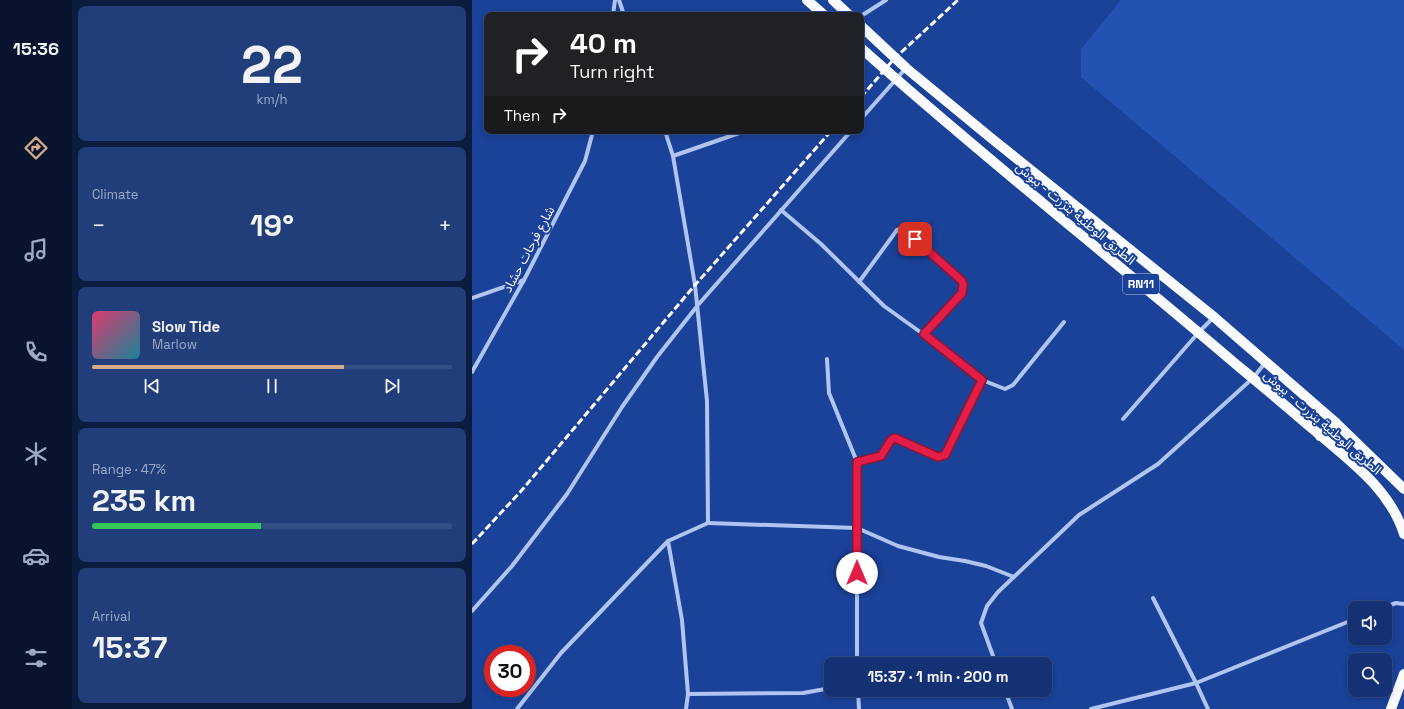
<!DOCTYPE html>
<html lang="en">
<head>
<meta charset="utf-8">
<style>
	:root { --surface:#143273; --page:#213e7b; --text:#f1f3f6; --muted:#9daac4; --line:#334d85; --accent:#d6ab8b }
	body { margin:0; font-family:"Space Grotesk","Noto Sans Arabic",sans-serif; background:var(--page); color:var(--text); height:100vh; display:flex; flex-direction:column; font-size:15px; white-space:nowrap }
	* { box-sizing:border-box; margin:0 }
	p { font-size:13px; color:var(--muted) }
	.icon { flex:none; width:22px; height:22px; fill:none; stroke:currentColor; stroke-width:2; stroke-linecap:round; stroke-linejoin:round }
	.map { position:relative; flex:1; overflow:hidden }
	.sheet { display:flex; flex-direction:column; gap:6px; padding:6px; background:#0b1c3f; width:400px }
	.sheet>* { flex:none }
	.guide { position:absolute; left:12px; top:12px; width:380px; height:122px; border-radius:8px; box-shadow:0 2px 6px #0003,0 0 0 1px var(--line); background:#202124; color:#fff; overflow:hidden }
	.controls { position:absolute; left:876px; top:601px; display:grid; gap:8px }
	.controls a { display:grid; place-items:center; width:44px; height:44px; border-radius:8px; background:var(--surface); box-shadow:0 2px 6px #0003,0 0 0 1px var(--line); font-size:20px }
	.speed { position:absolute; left:12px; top:645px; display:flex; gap:8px; font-size:20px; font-weight:700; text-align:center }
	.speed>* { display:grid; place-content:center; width:52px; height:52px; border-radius:50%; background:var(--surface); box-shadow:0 2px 6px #0003,0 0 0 1px var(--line); line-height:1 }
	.speed .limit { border:6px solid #d22; background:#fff; color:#111 }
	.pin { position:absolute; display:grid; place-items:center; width:34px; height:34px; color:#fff; margin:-17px; border-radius:8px; box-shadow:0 2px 6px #0006 }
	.me { position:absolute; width:44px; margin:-22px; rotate:0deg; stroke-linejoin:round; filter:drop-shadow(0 0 3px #0008) }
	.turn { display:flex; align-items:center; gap:14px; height:84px; padding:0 20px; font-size:18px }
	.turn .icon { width:52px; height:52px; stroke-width:2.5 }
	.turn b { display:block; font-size:28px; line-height:34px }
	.then { display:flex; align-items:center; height:38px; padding:0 20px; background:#0003; gap:8px; font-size:15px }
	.big { font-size:30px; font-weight:700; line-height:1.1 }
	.sheet .tile { flex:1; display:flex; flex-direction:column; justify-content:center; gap:6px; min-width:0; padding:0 14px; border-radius:8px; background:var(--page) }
	.sheet .dial { align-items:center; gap:0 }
	.dial b { font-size:52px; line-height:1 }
	.song { display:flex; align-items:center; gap:12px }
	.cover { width:48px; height:48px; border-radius:6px; background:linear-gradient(135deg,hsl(340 70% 55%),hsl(190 70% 35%)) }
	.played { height:4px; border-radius:2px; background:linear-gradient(90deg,var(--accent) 70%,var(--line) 70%) }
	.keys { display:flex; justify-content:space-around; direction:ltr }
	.heat { display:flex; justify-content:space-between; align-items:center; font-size:22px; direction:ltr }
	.charge { height:6px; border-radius:3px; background:linear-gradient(90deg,#34c759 47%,var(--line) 0) }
	.trip { position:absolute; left:352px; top:657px; width:228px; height:40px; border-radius:8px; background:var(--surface); box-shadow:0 2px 6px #0003,0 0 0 1px var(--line); font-weight:700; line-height:40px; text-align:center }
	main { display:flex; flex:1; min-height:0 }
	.menu { display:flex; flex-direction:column; width:72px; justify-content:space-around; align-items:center; background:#08142e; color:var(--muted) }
	.menu .icon { width:28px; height:28px }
	.menu .active { color:var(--accent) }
	.menu b { font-size:18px; color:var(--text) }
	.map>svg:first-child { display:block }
</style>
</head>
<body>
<main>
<nav class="menu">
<b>15:36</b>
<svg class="icon active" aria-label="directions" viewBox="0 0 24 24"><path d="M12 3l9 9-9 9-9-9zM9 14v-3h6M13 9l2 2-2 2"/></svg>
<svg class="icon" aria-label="music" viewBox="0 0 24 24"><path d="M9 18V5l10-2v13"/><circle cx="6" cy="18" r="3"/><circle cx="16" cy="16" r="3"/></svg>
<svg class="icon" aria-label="phone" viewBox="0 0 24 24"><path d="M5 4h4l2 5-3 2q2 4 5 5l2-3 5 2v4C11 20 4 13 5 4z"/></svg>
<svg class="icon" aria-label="climate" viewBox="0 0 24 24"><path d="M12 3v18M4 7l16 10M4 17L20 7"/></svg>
<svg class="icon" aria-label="car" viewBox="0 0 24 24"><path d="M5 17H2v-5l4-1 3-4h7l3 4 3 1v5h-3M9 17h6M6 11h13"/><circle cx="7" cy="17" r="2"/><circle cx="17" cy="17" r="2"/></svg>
<svg class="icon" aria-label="filters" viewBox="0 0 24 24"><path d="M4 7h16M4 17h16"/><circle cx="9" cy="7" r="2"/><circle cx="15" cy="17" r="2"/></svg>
</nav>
<section class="sheet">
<div class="tile dial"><b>22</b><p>km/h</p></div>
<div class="tile"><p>Climate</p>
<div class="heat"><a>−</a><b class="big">19°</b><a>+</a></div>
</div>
<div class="tile">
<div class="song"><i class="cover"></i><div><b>Slow Tide</b><p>Marlow</p></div></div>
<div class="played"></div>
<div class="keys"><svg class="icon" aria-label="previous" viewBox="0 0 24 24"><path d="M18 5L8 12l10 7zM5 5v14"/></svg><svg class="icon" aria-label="pause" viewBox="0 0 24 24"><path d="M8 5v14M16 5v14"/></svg><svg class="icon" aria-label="next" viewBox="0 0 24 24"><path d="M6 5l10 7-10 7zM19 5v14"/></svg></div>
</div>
<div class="tile"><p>Range · 47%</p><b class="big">235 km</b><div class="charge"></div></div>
<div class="tile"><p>Arrival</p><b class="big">15:37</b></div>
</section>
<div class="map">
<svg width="932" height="709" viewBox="0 0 932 709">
	<rect width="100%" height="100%" fill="#1a4299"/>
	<path fill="#2352b2" d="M 649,0 L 932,0 L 932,350 L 609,77 L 609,49 Z"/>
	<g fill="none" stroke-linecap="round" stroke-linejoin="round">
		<g stroke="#b0c5f1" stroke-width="4">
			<path d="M 147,0 L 152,15"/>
			<path d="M 141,15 L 143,0"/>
			<path d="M 389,16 L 414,0"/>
			<path d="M 389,119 L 434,68"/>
			<path d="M 201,156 L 273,131"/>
			<path d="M 309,210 L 349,244 L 412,306 L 451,334 L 510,380 L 473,455 L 466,457 L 423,438 L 419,440 L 409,456 L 385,462"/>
			<path d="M 387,282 L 425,230 L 432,228 L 490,281 L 491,284 L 490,293 L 451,334"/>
			<path d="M 0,298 L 52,280"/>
			<path d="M 355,359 L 357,393 L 385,462 L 385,664"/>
			<path d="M 0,372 L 52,280 L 113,161 L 121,131"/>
			<path d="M 510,380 L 533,389 L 541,385 L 592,322"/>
			<path d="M 651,419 L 727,332 L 741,318"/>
			<path d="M 236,523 L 385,528 L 426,546 L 467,557 L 493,561 L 514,566 L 542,577"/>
			<path d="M 196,541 L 210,620 L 216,694 L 214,709"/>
			<path d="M 681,598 L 724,683 L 736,709"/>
			<path d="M 910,608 L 924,603 L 932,604"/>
			<path d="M 0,611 L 40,566 L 95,494 L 150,407 L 185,357 L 226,305 L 379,131"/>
			<path d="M 524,664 L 509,623 L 515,606 L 526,592 L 607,515 L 686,464 L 781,378 L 793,363"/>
			<path d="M 386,690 L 387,709"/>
			<path d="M 533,690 L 540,709"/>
			<path d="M 216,694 L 331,693 L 359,688"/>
			<path d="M 45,709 L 89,653 L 196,541 L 236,523 L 235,401 L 223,285 L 201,156 L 193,131"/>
			<path d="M 619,709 L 724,683 L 883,619"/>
		</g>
		<g stroke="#f9fbff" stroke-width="10">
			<path d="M 335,0 L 352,15"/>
			<path d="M 361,0 L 377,15"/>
			<path d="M 389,26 L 434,68 L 519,138 L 742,317 L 863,422 L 932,489"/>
			<path d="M 389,48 C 512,158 641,259 766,366 C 792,387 817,409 842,430 C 877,460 918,489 932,534"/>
			<path d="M 848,436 L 863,422"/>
			<path d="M 919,709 L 932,674"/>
		</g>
		<g stroke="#fff" stroke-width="3" stroke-dasharray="7 3" stroke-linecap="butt">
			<path d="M 389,97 L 423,58 L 486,0"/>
			<path d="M 0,544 L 50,490 L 223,285 L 359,131"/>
		</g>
	</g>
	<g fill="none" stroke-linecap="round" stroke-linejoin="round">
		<g stroke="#92132f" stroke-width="10">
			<path id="route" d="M 385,573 L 385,462 L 409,456 L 419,440 L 423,438 L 466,457 L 473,455 L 510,380 L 452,334 L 490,293 L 491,284 L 490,281 L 443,239"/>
		</g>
		<use href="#route" stroke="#e11d48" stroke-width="7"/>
	</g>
	<g text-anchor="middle" stroke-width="4" stroke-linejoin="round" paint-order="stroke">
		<rect fill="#1a4299" stroke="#bac6e0" stroke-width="1" x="651" y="274" width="36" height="20" rx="3"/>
		<g font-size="12" font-weight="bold" fill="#fff">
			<text x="669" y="288">RN11</text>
		</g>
		<g font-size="13" fill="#fff" stroke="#1a4299">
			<text transform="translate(604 213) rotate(40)" y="5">الطريق الوطنية بنزرت - ببوش</text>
			<text transform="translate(56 249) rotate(-62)" y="5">شارع فرحات حشاد</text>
			<text transform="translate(851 422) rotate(41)" y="5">الطريق الوطنية بنزرت - ببوش</text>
		</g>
	</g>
</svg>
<div class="controls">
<a><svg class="icon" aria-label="sound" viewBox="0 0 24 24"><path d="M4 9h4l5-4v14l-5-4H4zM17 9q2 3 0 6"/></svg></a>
<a><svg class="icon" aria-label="search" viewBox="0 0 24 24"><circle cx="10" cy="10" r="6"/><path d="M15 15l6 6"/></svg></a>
</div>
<div class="speed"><div class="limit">30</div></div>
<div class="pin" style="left:443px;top:239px;background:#d93025"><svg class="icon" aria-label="arrive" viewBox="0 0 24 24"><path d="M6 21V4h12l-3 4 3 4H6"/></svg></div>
<svg class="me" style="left:385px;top:573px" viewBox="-20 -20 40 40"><circle r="19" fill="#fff"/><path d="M0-13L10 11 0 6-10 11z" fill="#e11d48"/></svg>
<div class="trip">15:37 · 1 min · 200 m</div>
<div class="guide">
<div class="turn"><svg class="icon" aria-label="right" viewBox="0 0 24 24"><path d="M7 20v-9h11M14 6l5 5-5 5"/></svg><div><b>40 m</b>Turn right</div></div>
<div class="then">Then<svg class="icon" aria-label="right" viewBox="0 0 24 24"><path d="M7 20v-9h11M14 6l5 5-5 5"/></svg></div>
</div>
</div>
</main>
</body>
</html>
